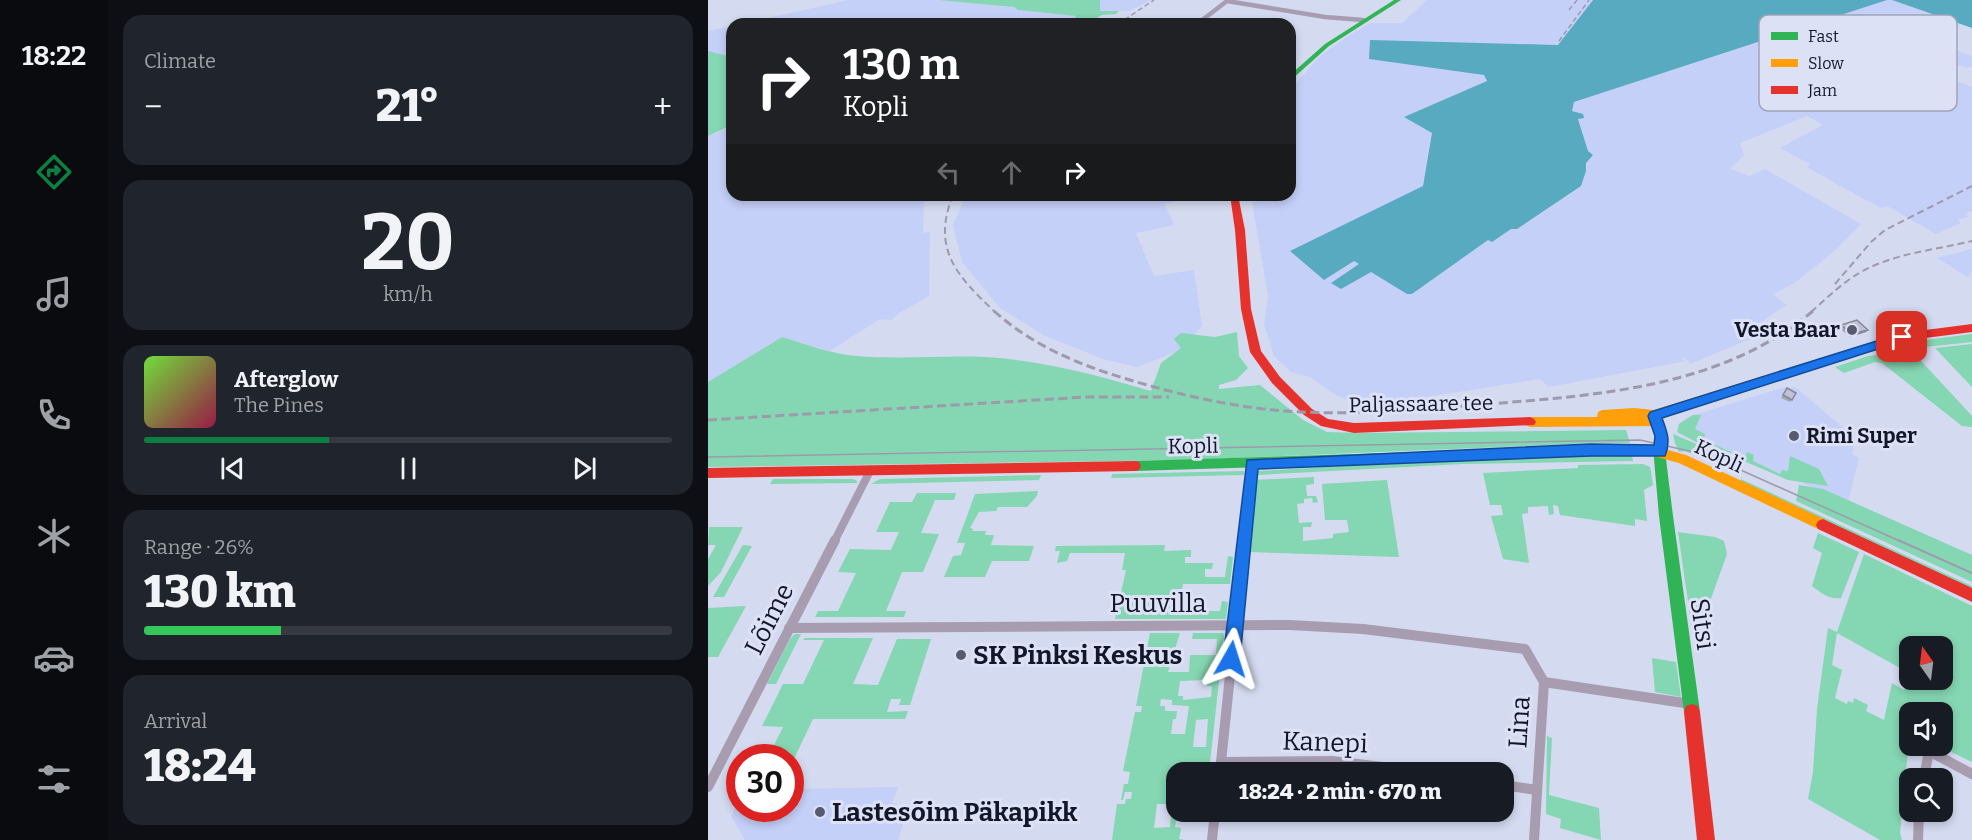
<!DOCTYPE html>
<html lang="en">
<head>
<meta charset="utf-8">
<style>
	:root { --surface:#171b24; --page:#20242c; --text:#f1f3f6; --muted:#9ea1a6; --line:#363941; --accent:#0b8043 }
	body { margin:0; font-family:Bitter,serif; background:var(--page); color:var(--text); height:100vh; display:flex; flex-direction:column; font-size:22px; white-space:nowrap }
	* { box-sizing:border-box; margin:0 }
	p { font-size:20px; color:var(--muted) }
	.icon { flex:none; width:33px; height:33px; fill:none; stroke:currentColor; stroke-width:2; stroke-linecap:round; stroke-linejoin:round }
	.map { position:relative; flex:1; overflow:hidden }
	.side { display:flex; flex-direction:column; gap:15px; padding:15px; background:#0d0f14; width:600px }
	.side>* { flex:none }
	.top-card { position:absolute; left:18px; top:18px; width:570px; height:183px; border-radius:18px; box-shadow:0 3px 9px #0003; background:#202124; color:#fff; overflow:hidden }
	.needle { width:39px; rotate:346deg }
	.fabs { position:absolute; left:1191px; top:636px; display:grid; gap:12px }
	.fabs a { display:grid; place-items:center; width:54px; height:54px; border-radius:12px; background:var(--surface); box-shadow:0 3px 9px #0003; font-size:30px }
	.speed { position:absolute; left:18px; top:744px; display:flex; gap:12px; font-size:30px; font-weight:700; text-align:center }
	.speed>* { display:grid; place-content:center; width:78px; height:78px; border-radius:50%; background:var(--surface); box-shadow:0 3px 9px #0003; line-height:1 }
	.speed .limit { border:9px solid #d22; background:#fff; color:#111 }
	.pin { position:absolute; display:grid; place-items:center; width:51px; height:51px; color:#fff; margin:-26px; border-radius:12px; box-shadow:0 3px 9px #0006 }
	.me { position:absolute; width:66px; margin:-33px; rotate:6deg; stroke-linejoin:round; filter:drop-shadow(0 0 4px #0008) }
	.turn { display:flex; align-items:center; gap:21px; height:126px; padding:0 18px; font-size:27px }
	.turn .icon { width:78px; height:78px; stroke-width:2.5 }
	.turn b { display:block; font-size:42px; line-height:51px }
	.lanes { display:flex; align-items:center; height:57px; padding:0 18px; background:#0003; justify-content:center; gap:30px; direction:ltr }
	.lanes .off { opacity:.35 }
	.big { font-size:45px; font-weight:800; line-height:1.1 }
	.side .card { flex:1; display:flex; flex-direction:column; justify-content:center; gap:9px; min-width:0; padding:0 21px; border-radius:18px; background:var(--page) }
	.side .dial { align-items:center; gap:0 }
	.dial b { font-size:78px; line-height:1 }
	.song { display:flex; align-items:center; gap:18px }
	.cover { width:72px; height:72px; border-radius:9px; background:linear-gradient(135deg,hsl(100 70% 55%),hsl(340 70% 35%)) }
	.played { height:6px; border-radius:3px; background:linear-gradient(90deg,var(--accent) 35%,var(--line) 35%) }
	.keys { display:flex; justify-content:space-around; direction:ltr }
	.heat { display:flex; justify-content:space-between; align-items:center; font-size:33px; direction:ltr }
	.charge { height:9px; border-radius:4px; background:linear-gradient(90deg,#34c759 26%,var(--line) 0) }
	.trip { position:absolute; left:458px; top:762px; width:348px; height:60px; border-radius:18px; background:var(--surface); box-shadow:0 3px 9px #0003; font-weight:800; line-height:60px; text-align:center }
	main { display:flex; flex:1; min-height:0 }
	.tabs { display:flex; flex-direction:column; width:108px; justify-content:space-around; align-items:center; background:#090b0e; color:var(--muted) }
	.tabs .icon { width:42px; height:42px }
	.tabs .selected { color:var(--accent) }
	.tabs b { font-size:27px; color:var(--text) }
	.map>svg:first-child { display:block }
</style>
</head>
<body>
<main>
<nav class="tabs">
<b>18:22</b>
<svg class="icon selected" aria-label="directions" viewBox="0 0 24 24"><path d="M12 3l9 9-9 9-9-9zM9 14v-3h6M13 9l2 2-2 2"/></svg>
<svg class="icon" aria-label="music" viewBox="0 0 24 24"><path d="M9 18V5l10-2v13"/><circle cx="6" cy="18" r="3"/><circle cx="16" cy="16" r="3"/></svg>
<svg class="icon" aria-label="phone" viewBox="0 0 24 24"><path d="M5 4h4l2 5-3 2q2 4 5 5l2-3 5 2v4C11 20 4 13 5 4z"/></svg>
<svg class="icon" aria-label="climate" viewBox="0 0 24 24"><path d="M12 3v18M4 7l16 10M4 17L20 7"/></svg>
<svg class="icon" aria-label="car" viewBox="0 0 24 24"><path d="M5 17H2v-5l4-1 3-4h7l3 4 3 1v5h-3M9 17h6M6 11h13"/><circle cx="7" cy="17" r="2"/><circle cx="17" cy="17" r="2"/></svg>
<svg class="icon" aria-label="filters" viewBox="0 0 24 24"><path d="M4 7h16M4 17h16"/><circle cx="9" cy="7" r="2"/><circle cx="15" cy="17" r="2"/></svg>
</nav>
<section class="side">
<div class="card"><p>Climate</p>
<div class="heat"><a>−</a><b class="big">21°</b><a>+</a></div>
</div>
<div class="card dial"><b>20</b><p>km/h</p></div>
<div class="card">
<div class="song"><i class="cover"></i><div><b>Afterglow</b><p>The Pines</p></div></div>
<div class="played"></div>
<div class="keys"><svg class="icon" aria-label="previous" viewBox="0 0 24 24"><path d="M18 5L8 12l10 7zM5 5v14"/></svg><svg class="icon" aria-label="pause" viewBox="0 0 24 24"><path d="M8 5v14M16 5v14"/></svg><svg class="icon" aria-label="next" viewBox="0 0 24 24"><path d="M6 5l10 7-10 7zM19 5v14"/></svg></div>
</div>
<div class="card"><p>Range · 26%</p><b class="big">130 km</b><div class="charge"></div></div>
<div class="card"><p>Arrival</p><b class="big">18:24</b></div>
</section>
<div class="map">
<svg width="1264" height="840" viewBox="0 0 1264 840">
	<rect width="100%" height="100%" fill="#d4daf0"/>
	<g fill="#c5d0f8">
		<path d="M 141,0 L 230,0 L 306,7 L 310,10 L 369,16 L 362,24 L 32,24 Z"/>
		<path d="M 392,0 L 443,0 L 421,11 L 392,11 Z"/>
		<path d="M 719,0 L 885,0 L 850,45 L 662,41 L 777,76 L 779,81 L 697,117 L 724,133 L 715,186 L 616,280 L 646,261 L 699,294 L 704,294 L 780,240 L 784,241 L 803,229 L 809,229 L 873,186 L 878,171 L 880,151 L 869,114 L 864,111 L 866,102 L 1179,0 L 1184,0 L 1252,25 L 1241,30 L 1232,28 L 1216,38 L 1264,56 L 1264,66 L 1259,68 L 1248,64 L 1233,71 L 1235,75 L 1264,87 L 1264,211 L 1257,214 L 1261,217 L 1249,220 L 1253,223 L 1228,234 L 1179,206 L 1173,208 L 1136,188 L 1099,167 L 1102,164 L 1072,148 L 1115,125 L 1099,116 L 1032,143 L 1036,155 L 1022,169 L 1041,176 L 1057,169 L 1153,224 L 1125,252 L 1088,282 L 1065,294 L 1078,305 L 1037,333 L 1042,339 L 982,364 L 976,357 L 974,358 L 977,361 L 968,363 L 841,387 L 832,379 L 718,397 L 658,403 L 645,402 L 626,394 L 602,377 L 583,372 L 566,356 L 556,324 L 560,297 L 544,202 L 554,200 L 554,195 L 582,195 L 582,90 L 611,57 L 640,36 L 662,23 L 694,23 Z"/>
		<path d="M 24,26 L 24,57 L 0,51 L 0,31 Z"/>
		<path d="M 24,127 L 24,195 L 221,195 L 216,203 L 215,233 L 222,232 L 221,296 L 191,313 L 183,320 L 172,319 L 122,351 L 74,337 L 0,382 L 0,136 Z"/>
		<path d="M 258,195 L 494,195 L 457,204 L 466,225 L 428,233 L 446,276 L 486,270 L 494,326 L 473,350 L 429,367 L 395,359 L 335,335 L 292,308 L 254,262 L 245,225 Z"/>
		<path d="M 1264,249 L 1264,272 L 1259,277 L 1229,258 Z"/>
		<path d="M 1087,387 L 1147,438 L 1144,454 L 1151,458 L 1140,502 L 971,432 L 971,424 L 980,417 L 1074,388 Z"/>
		<path d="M 190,787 L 184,803 L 189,803 L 188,807 L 201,807 L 190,840 L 37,840 L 23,816 L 31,799 L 32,808 L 82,808 L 83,789 Z"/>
	</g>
	<g fill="#85d6b2" fill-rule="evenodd">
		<path d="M 230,0 L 392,0 L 392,11 L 411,11 L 408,14 L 394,15 L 384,21 L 362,24 L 368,16 L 310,10 L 306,7 Z"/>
		<path d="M 0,51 L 24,57 L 24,111 L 22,113 L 24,116 L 24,125 L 0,136 Z"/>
		<path d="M 529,332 L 531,356 L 540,368 L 528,380 L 511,385 L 511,389 L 552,385 L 595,420 L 619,432 L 652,433 L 918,430 L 922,443 L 888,443 L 479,460 L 0,467 L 0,382 L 74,337 C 98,344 123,354 149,356 C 197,360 244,354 291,358 C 344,363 393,376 443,391 L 453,363 L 473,348 L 466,339 L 473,333 L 507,337 Z"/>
		<path d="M 1264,334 L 1264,342 L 1208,348 L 1202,342 Z"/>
		<path d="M 1264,344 L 1264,387 L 1227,348 Z"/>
		<path d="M 1204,351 L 1264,416 L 1264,427 L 1254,426 L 1174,363 L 1167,362 L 1136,373 L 1127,367 L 1160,356 Z"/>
		<path d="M 985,415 L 993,415 L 987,429 L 997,434 L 996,440 L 1030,455 L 992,444 L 969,432 L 971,424 Z"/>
		<path d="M 965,434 L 1019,457 L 1016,466 L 1011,466 L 977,451 L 971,452 L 967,443 Z"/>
		<path d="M 1039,452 L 1046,455 L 1045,461 L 1072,474 L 1074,470 L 1080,471 L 1082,456 L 1111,469 L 1120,486 L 1080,480 L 1036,461 Z"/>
		<path d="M 869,455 L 924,456 L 925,461 L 755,464 L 549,475 L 550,471 L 754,459 Z"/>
		<path d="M 935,464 L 942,467 L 945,485 L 936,490 L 939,521 L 927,519 L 927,526 L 852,515 L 850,506 L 845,505 L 846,514 L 841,515 L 840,506 L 820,507 L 820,513 L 814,514 L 821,563 L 795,559 L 783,516 L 795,515 L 793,505 L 782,505 L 775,473 L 870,468 L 870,465 Z"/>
		<path d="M 536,471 L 536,475 L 403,478 L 404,474 Z"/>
		<path d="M 333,475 L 331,480 L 163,484 L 172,479 Z"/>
		<path d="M 606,477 L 606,484 L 598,485 L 599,496 L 608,496 L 610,502 L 605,503 L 604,498 L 596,499 L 596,503 L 589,504 L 591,523 L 604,522 L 603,527 L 595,527 L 595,541 L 625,538 L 625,534 L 641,532 L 639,520 L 617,520 L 614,484 L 679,480 L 691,557 L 541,552 L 546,480 Z"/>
		<path d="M 65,479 L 145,479 L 149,481 L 149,483 L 62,484 Z"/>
		<path d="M 1033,479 L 1264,586 L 1264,589 L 1033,482 Z"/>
		<path d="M 1091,485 L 1115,489 L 1264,555 L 1264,582 L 1088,501 Z"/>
		<path d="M 330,491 L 329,496 L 319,507 L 290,507 L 288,511 L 271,512 L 262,528 L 265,529 L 264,531 L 278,531 L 277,535 L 286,535 L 283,545 L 326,546 L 321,561 L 284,561 L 277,577 L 236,577 L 245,556 L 253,555 L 257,543 L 249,543 L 267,494 Z"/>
		<path d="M 209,493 L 248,493 L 246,500 L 227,500 L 213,533 L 231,534 L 215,572 L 194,572 L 178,611 L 198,611 L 196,617 L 107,617 L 110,611 L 130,611 L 148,573 L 130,572 L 142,549 L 183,550 L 191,532 L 168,532 L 182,502 L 204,502 Z"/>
		<path d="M 1,527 L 35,527 L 13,572 L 0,586 L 0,559 L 8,545 L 0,545 Z"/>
		<path d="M 970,532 L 1007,537 L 1016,541 L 1019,554 L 992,629 L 987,631 L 984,629 Z"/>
		<path d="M 1110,533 L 1151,552 L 1133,598 C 1122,600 1113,593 1104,586 L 1114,553 L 1105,548 Z"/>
		<path d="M 35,545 L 44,546 L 16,597 L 5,597 Z"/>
		<path d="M 457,545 L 456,551 L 483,550 L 483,557 L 477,557 L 477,563 L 505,563 L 504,569 L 497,569 L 497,577 L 517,577 L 520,556 L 525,557 L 522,584 L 475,584 L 473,595 L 483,596 L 482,602 L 497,602 L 496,611 L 512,611 L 514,601 L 520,602 L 518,619 L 407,619 L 418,570 L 414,570 L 417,553 L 362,553 L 359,561 L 349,563 L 352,551 L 347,551 L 348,546 Z"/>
		<path d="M 1156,554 L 1264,606 L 1264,762 L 1231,746 L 1234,746 L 1234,712 L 1202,712 L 1201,740 L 1192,833 L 1194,840 L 1172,840 L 1100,799 L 1105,772 L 1109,709 L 1120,628 L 1129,632 ZM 1129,633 L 1201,673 L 1196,690 L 1184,683 L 1176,720 L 1158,711 L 1160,705 L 1146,698 L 1145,703 L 1140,701 L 1139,704 L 1127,698 L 1134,670 L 1124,665 ZM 1202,646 L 1234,646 L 1234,680 L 1202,680 Z"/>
		<path d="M 38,606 L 10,657 L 0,657 L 0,608 Z"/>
		<path d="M 442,633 L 472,633 L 460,672 L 481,672 L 482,655 L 508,655 L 509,639 L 484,639 L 485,633 L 515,633 L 516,636 L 501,772 L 493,772 L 494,765 L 480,765 L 476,772 L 468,772 L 470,812 L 467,827 L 473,828 L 471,839 L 477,840 L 404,840 L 409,804 L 417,804 L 418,799 L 423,799 L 424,792 L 417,792 L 415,800 L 413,800 L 416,784 L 420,784 L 422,772 L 415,771 L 427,712 L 433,712 L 434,706 L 428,706 ZM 499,680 L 499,686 L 504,686 L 503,697 L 475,700 L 475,696 L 470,696 L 472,681 ZM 453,699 L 464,700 L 464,705 L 481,706 L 477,734 L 463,734 L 465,719 L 468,719 L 469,711 L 457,711 L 457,706 L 452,706 ZM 500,719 L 498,747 L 485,747 L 488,720 ZM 449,804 L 464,804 L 462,827 L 446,828 Z"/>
		<path d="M 87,634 L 93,634 L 68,684 L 59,684 L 82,639 Z"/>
		<path d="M 97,638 L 165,638 L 145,684 L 170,685 L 189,639 L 223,639 L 202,705 L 191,705 L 193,699 L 183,699 L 179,712 L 200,711 L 197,719 L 105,719 L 83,765 L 82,758 L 60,757 L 75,727 L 54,726 L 75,684 L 95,684 L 116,640 L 95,640 Z"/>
		<path d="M 944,658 L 968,662 L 973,697 L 947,692 Z"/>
		<path d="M 839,736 L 844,738 L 841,795 L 891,808 L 893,840 L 852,828 L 853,819 L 838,814 Z"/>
	</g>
	<g fill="#57aac0">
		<path d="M 885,0 L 1179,0 L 866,102 L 864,111 L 875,114 L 876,118 L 870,119 L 880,151 L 885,155 L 878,163 L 878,171 L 873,186 L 809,229 L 803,229 L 784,242 L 780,240 L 704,294 L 699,294 L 663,272 L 633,289 L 623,283 L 651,264 L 646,261 L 616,280 L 582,251 L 715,186 L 724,133 L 696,117 L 779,81 L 776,75 L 661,59 L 662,40 L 850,45 Z"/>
		<path d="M 1184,0 L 1264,0 L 1264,28 Z"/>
	</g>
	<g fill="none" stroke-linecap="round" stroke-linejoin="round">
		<path stroke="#a89db0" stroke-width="4.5" d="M 489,24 L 519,1 L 617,17 L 655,20"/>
		<g stroke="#a89db0" stroke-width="8">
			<path d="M 126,542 L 162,471"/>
			<path d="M 536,542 L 544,464"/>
		</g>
		<g stroke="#a89db0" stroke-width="10">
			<path d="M 81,628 L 581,625 L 655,629 L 817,649 L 836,682 L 826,840"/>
			<path d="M 836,682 L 983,704"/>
			<path d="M 513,762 L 624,761 L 718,772"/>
			<path d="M 512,772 L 536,540"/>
			<path d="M 1216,778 L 1221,751 L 1264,774"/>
			<path d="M 795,785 L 829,790"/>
			<path d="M 0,787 L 127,540"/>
			<path d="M 504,840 L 507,812"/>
			<path d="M 1210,840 L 1211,812"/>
		</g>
		<g fill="#30b455" fill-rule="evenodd">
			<path d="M 686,0 L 693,0 L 621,46 L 582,81 L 582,75 L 617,44 Z"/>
			<path d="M 946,410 L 950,412 L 959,436 L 958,459 L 965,516 L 992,712 L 990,718 L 984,720 L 978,718 L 976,712 L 951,516 L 946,459 L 947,436 L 940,415 L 942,412 Z"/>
			<path d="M 804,449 L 808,450 L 810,454 L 808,458 L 804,459 L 427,471 L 423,470 L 421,466 L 423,462 L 427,461 Z"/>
		</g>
		<g fill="#ff9f0a" fill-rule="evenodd">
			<path d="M 1181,337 L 1185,338 L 1186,341 L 1185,344 L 953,417 L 955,421 L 953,424 L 949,426 L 822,427 L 818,425 L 816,422 L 818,419 L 822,417 L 889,417 L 890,412 L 894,410 L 926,408 L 946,410 Z"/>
			<path d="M 938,444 L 978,455 L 1120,521 L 1122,525 L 1120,529 L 1115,531 L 1110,529 L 971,463 L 938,454 L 804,459 L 800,458 L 798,454 L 800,450 L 804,449 Z"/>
		</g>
		<g fill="#e5322d" fill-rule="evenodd">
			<path d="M 522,195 L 530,195 L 537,230 L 543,309 L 553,351 L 572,377 L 604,409 L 620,419 L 646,423 L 822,417 L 826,419 L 828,422 L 826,425 L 646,433 L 613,426 L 596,415 L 564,383 L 542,352 L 533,309 L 527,230 Z"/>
			<path d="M 1264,324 L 1264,332 L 1194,341 L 1181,345 L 1176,341 L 1177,338 L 1194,333 Z"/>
			<path d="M 427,461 L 431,462 L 433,466 L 431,470 L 427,471 L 0,478 L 0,468 Z"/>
			<path d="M 1115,519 L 1264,588 L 1264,602 L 1110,529 L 1108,525 L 1110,521 Z"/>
			<path d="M 984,704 L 990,706 L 992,712 L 1007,840 L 989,840 L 976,712 L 978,706 Z"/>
		</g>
		<path stroke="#9e9aac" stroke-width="1.5" d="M 0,457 L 932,440 L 999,455 L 1194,542"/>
		<path stroke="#9e9aac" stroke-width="2" d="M 1190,540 L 1264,573"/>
		<g stroke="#9e9aac" stroke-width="1.5" stroke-dasharray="5 3" stroke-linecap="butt">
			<path d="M 861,10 L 869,0"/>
			<path d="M 410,24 L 446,0"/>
			<path d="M 851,41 L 881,0"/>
		</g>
		<g stroke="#9e9aac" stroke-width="2" stroke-dasharray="7 4" stroke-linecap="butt">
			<path d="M 245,195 C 223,249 249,276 287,312"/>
			<path d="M 1127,284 L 1163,242 L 1177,230 L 1264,186"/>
			<path d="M 1103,312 C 1119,298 1135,282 1153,272 C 1187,253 1227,250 1264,241"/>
		</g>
		<g stroke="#9e9aac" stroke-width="3" stroke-dasharray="9 4.5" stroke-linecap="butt">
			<path d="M 286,311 C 325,346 371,365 422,380 C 472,395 524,407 577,411 C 644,416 713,409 780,404 C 893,395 1014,387 1105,311"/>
			<path d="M 0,420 L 378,397 L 461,397"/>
		</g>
	</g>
	<g fill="#a5a6b6">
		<path d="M 1133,325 L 1158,332 L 1142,337 L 1131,328 Z"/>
		<path d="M 1079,388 L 1088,393 L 1082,402 L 1073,398 Z"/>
	</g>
	<path fill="#868794" d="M 1160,330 L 1158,332 L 1142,337 L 1144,334 Z"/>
	<g fill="#c0c1d4" stroke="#868794" stroke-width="1.5">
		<path d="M 1149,320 L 1160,330 L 1144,334 L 1133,325 Z"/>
		<path d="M 1079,388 L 1088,393 L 1084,400 L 1075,395 Z"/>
	</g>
	<path fill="#1a73e8" stroke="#114b97" stroke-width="1.5" d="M 1194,333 L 1198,334 L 1200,337 L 1198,340 L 954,418 C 959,431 963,442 957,456 L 883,456 L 550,469 L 532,659 L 530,665 L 523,668 L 517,665 L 515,659 L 539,460 L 883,444 L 946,445 L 947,436 L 940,416 L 942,412 Z"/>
	<g fill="#575b6f" stroke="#dce1f6" stroke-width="2">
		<circle cx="1144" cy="330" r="6"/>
		<circle cx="1086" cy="436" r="6"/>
		<circle cx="253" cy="655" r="6"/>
		<circle cx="112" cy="812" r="6"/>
	</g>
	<g text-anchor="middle" stroke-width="6" stroke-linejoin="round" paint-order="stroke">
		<g font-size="21" font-weight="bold" fill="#131729" stroke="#dce1f6" text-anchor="end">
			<text x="1132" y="337">Vesta Baar</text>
			<text x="1098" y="443" text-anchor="start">Rimi Super</text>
		</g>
		<g font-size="21" fill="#131729" stroke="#dce1f6">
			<text transform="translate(713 404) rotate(-1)" y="7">Paljassaare tee</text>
			<text transform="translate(485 446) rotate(-1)" y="7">Kopli</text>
			<text transform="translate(1011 456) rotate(25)" y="7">Kopli</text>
		</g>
		<g font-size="26" fill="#131729" stroke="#dce1f6">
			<text x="450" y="612">Puuvilla</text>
			<text transform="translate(61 619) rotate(-63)" y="9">Lõime</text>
			<text transform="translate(995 624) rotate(82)" y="9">Sitsi</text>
			<text transform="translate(811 722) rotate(-86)" y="9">Lina</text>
			<text transform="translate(617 742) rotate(2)" y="9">Kanepi</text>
		</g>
		<g font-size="26" font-weight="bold" fill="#131729" stroke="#dce1f6" text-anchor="start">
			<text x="265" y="664">SK Pinksi Keskus</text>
			<text x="124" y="821">Lastesõim Päkapikk</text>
		</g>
	</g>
	<rect x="1051" y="15" width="198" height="96" rx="9" fill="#dce1f6" stroke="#a0a4b8" stroke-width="1.5"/>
	<rect x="1063" y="32" width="27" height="8" fill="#30b455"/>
	<rect x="1063" y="59" width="27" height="8" fill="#ff9f0a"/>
	<rect x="1063" y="86" width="27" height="8" fill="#e5322d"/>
	<g font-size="16" fill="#131729">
		<text x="1100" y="42">Fast</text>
		<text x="1100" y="69">Slow</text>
		<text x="1100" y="96">Jam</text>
	</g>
</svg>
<div class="fabs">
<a><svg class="needle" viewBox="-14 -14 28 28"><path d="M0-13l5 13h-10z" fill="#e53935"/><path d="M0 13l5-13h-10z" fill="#9ea1a6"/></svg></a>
<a><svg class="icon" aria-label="sound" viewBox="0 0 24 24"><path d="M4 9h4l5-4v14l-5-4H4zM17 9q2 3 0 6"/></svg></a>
<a><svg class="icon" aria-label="search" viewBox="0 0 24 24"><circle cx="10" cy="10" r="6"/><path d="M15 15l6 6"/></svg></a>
</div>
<div class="speed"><div class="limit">30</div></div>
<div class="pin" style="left:1194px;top:337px;background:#d93025"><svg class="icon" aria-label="arrive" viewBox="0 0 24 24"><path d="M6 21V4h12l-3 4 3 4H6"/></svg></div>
<svg class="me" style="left:523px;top:659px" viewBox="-20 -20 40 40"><path d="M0-17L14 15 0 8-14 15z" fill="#1a73e8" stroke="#fff" stroke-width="4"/></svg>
<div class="trip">18:24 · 2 min · 670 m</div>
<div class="top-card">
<div class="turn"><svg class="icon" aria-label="right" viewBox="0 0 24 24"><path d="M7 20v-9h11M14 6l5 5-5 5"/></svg><div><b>130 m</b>Kopli</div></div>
<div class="lanes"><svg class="icon off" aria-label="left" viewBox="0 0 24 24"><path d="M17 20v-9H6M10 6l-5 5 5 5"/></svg><svg class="icon off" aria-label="ahead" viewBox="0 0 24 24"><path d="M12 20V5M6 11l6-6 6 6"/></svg><svg class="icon" aria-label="right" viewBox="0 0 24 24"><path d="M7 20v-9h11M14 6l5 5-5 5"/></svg></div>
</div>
</div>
</main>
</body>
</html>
